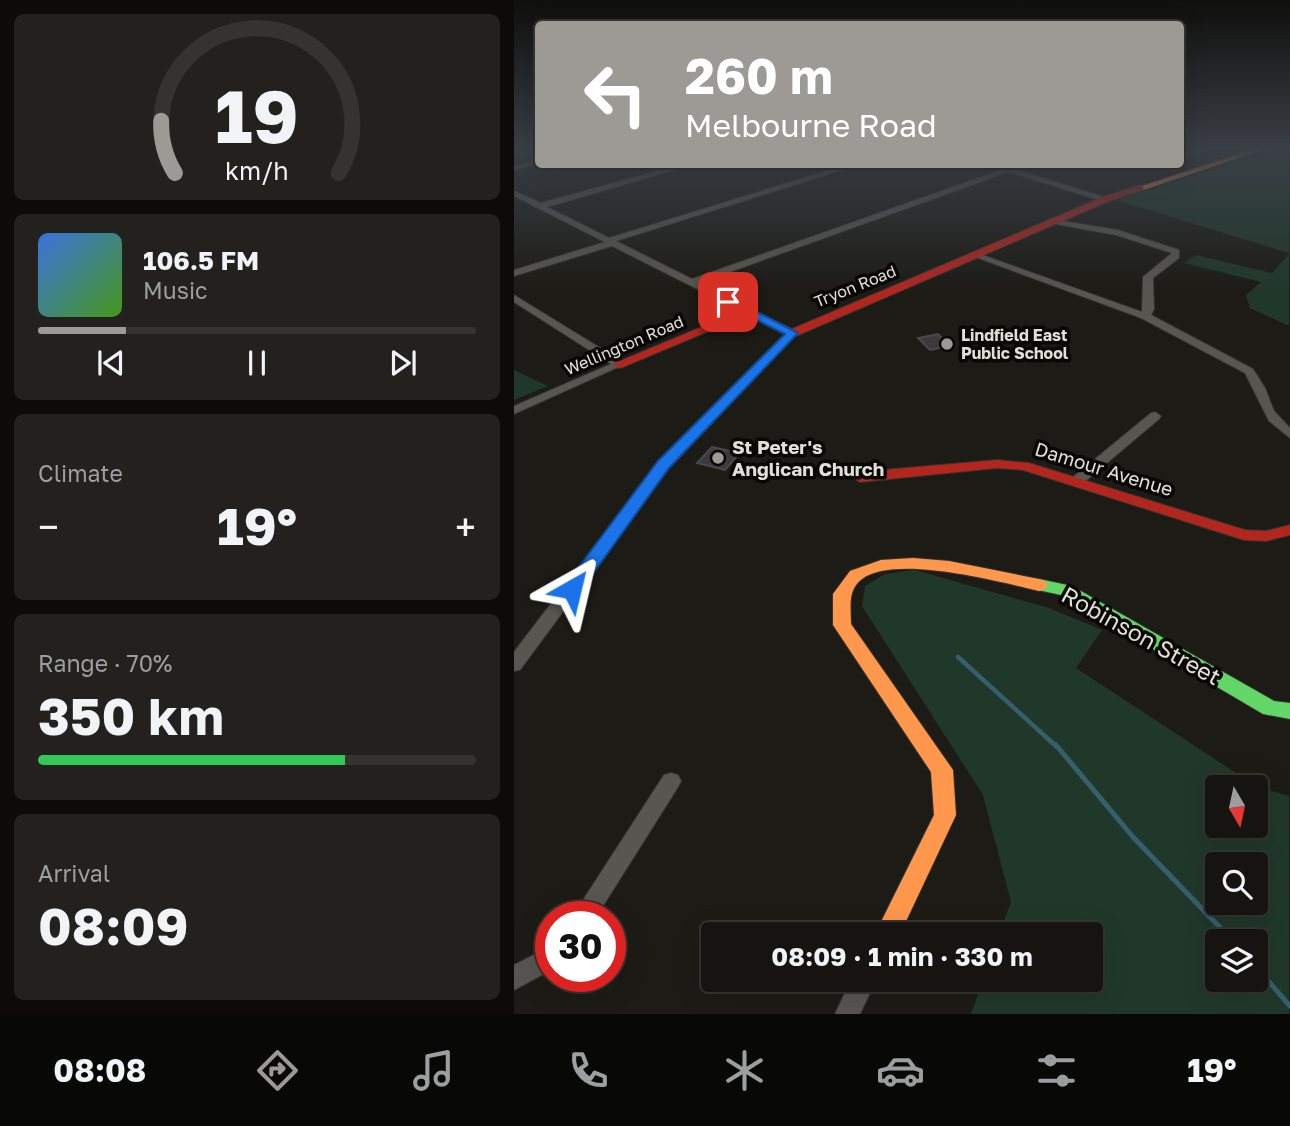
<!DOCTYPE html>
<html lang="en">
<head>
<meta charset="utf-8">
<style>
	:root { --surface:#151410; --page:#22211e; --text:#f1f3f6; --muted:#9d9e9f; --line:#343330; --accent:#9c9a94 }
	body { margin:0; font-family:"Golos Text",sans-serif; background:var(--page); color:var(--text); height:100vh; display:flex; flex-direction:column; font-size:26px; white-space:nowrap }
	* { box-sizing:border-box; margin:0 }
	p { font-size:23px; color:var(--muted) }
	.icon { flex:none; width:38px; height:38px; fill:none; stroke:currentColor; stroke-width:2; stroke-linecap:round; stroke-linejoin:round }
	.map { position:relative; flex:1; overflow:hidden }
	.sheet { display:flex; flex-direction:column; gap:14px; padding:14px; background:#0c0b09; width:514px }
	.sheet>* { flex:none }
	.banner { position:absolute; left:21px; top:21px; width:649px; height:147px; border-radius:7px; box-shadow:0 7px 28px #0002,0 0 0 2px var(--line); background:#9c9a94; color:#fff; overflow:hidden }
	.needle { width:46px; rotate:171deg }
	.controls { position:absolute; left:691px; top:775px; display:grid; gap:14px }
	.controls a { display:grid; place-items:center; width:63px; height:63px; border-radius:7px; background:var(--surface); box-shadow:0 7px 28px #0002,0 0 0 2px var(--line); font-size:35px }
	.speed { position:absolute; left:21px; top:901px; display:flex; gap:14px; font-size:35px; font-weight:700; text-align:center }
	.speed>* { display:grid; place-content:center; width:91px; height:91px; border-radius:50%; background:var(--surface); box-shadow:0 7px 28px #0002,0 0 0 2px var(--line); line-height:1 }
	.speed .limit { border:10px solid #d22; background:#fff; color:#111 }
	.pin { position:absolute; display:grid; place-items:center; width:60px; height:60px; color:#fff; margin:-30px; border-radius:14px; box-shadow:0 4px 10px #0006 }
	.me { position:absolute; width:77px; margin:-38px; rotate:37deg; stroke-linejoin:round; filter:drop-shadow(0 0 5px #0008) }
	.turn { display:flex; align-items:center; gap:24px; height:147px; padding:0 35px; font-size:32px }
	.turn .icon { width:91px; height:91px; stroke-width:2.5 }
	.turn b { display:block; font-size:49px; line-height:60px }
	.big { font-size:52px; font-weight:700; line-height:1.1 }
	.sheet .tile { flex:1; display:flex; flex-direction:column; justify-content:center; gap:10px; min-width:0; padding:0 24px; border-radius:10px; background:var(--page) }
	.sheet .dial { align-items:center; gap:0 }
	.dial svg { height:182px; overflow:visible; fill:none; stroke:var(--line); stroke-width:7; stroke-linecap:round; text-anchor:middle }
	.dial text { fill:var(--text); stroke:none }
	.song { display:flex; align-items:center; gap:21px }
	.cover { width:84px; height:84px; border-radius:10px; background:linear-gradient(135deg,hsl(220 70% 55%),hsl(100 70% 35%)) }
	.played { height:7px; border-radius:4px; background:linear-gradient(90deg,var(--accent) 20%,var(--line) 20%) }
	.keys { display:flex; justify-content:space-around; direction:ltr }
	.heat { display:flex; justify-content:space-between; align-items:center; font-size:38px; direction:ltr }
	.charge { height:10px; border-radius:5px; background:linear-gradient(90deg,#34c759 70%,var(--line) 0) }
	.trip { position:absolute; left:187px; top:922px; width:402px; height:70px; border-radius:7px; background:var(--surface); box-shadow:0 7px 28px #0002,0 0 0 2px var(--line); font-weight:700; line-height:70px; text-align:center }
	.tab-bar { display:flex; height:112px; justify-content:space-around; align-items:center; background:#080806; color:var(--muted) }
	.tab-bar .icon { width:49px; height:49px }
	.tab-bar .selected { color:var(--accent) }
	.tab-bar b { font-size:32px; color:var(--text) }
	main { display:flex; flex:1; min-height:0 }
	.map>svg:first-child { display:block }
</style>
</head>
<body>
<main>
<section class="sheet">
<div class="tile dial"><svg viewBox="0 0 100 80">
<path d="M14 69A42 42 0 1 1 86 69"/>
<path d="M14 69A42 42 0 0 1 8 46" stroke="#9c9a94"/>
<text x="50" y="56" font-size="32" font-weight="700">19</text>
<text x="50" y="72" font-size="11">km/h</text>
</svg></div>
<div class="tile">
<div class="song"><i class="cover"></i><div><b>106.5 FM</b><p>Music</p></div></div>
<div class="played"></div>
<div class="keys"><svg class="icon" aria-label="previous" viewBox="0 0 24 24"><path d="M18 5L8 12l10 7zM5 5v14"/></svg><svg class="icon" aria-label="pause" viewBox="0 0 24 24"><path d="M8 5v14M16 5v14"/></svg><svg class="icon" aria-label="next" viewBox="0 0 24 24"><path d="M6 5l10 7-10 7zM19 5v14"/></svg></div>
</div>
<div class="tile"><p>Climate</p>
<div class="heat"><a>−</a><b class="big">19°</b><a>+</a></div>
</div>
<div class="tile"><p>Range · 70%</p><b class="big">350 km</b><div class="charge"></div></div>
<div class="tile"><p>Arrival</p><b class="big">08:09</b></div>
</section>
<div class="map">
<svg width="776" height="1014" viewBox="0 0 776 1014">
	<rect width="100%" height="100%" fill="#1c1b15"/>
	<g fill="#203829" fill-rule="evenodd">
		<path d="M 760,150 L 775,150 L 775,253 L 602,200 Z"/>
		<path d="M 775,254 L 775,326 L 736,308 L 732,295 L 747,282 L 670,263 L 682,255 L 758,273 Z"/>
		<path d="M 0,370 L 34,386 L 0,400 Z"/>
		<path d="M 401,570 L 535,608 L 588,630 L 562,668 L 742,786 L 775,796 L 775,1014 L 457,1014 L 469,980 L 578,980 L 578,934 L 485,934 L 497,902 L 469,795 L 348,606 L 351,586 L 371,574 ZM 704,788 L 742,788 L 742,826 L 704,826 ZM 704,864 L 742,864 L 742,903 L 704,903 ZM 704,942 L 742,942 L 742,980 L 704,980 Z"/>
	</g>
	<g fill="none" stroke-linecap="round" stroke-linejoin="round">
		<path stroke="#35606b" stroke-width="4.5" d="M 444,657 L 543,747"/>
		<g stroke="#35606b" stroke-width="5">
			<path d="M 542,745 L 619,837 L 720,942"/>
			<path d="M 742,967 L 776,1006"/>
		</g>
	</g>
	<g fill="#3a393d" stroke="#4a4949" stroke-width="2">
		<path d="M 424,334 L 436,346 L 416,350 L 404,338 Z"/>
		<path d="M 198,447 L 216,451 L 226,453 L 211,470 L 183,463 Z"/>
	</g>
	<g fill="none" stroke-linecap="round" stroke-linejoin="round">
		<g stroke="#363431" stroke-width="2">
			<g id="street">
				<path d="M 24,160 L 24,164 L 0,170 L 0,166 Z"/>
				<path d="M 168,164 L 181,164 L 33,207 L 95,238 L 335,164 L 347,164 L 102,241 L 178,279 L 487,170 L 472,164 L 484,164 L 596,199 L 589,201 L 494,172 L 185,283 L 237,309 L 238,311 L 233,314 L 98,246 L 0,276 L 0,270 L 91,242 L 0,196 L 0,191 L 27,203 Z"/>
				<path d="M 536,219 L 604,230 L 665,250 L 665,258 L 639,278 L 640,309 L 637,315 L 739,369 L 751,388 L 760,411 L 776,428 L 776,438 L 755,421 L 731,373 L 627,318 L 456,255 L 463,253 L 628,312 L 629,277 L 658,253 L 602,235 L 536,223 Z"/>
				<path d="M 0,295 L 109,362 L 111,364 L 0,414 L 0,406 L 97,364 L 0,302 Z"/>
				<path d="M 278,330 L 283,333 L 282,335 L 155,468 L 6,670 L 0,671 L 0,652 L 145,462 L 274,331 Z"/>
				<path d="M 641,412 L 647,416 L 645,419 L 568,484 L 558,484 L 556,481 L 558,478 L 637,413 Z"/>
				<path d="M 157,773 L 164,775 L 167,781 L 164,787 L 82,917 L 58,917 L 150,775 Z"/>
				<path d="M 37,946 L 37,970 L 0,990 L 0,965 Z"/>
				<path d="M 337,980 L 362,980 L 346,1014 L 321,1014 Z"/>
			</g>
		</g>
		<g stroke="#363431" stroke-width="2">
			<path id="fast" d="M 525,579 L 558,586 L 760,701 L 776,703 L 776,719 L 749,714 L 547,595 L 519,589 L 516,585 L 519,581 Z"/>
		</g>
		<g stroke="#363431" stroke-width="2">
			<g id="slow">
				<path d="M 737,150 L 749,150 L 629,190 L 622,188 Z"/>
				<path d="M 399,558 L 435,561 L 525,579 L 531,581 L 534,585 L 531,589 L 525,591 C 486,582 382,554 348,579 C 333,590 337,608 337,624 L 439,770 L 442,815 L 386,934 L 361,934 L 420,815 L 417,772 L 319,625 L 319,594 L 336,571 L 367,560 Z"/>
			</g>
		</g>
		<g stroke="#363431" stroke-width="2">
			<g id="jam">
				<path d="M 626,185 L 630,188 L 629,190 L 595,201 L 282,336 L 274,336 L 233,315 L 109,367 L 105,368 L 99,364 L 233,308 L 278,329 L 589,197 Z"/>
				<path d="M 483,460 L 515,463 L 731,530 L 752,531 L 776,525 L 776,535 L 752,541 L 730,540 L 509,470 L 483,468 L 346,482 L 338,477 L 346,472 Z"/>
			</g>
		</g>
		<use href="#street" fill="#585651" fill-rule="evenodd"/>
		<use href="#fast" fill="#63d668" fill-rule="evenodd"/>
		<use href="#slow" fill="#ff974d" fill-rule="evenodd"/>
		<use href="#jam" fill="#b3261e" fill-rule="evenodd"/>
	</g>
	<linearGradient id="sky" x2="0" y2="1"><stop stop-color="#0f0f0c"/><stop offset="0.51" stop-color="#3a3f46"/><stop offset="1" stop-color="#3a3f46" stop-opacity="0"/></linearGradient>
	<rect width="776" height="292" fill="url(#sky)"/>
	<path fill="#1a73e8" stroke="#114b97" stroke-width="2" d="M 210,299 L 218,299 L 284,333 L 155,468 L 65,593 L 52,593 L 49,589 L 52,584 L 144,461 L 271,334 L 210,304 Z"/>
	<g fill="#9c9a94" stroke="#080704" stroke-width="2.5">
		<circle cx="433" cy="344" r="7"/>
		<circle cx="204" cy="458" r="7"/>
	</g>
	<g text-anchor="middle" stroke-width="7" stroke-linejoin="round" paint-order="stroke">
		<g font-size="16" fill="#e1dfd8" stroke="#080704">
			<text transform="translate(341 286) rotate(-22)" y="6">Tryon Road</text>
			<text transform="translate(110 345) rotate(-23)" y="6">Wellington Road</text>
		</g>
		<g font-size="16" font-weight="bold" fill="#e1dfd8" stroke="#080704" text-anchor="start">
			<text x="447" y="341">Lindfield East<tspan x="447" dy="18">Public School</tspan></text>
		</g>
		<g font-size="19" font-weight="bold" fill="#e1dfd8" stroke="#080704" text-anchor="start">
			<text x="218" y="454">St Peter's<tspan x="218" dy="22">Anglican Church</tspan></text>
		</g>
		<g font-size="19" fill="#e1dfd8" stroke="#080704">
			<text transform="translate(590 469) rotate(17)" y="7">Damour Avenue</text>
		</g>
		<g font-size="23" fill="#e1dfd8" stroke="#080704">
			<text transform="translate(627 636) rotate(29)" y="8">Robinson Street</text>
		</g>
	</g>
</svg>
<div class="controls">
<a><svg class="needle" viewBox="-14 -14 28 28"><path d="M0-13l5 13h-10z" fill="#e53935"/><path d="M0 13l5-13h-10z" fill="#9d9e9f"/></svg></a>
<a><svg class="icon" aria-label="search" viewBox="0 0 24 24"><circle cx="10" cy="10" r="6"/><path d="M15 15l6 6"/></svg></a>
<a><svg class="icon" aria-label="layers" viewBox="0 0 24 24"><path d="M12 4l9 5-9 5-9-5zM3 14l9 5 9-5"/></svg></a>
</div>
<div class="speed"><div class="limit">30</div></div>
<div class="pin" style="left:214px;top:302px;background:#d93025"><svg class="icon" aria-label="arrive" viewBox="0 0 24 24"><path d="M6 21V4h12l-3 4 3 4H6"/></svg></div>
<svg class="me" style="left:58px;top:589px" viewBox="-20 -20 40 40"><path d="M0-17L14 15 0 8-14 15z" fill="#1a73e8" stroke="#fff" stroke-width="4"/></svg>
<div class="trip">08:09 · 1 min · 330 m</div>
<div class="banner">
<div class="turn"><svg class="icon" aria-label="left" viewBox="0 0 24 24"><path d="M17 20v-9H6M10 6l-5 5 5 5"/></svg><div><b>260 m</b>Melbourne Road</div></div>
</div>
</div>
</main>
<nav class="tab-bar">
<b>08:08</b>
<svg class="icon selected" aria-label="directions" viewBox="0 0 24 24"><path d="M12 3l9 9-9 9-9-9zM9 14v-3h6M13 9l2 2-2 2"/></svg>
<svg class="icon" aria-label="music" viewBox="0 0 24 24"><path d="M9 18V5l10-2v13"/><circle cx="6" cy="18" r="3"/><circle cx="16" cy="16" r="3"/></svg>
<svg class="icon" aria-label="phone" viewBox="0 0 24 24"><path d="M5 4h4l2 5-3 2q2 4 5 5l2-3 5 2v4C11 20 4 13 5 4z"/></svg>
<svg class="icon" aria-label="climate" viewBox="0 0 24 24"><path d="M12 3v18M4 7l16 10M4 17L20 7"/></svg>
<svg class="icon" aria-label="car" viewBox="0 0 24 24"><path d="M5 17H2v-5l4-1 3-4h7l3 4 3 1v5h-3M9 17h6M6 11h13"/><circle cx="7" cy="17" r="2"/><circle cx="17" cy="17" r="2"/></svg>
<svg class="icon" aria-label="filters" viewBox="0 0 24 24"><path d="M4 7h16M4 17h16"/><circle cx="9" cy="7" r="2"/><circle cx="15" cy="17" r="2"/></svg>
<b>19°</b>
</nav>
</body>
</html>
